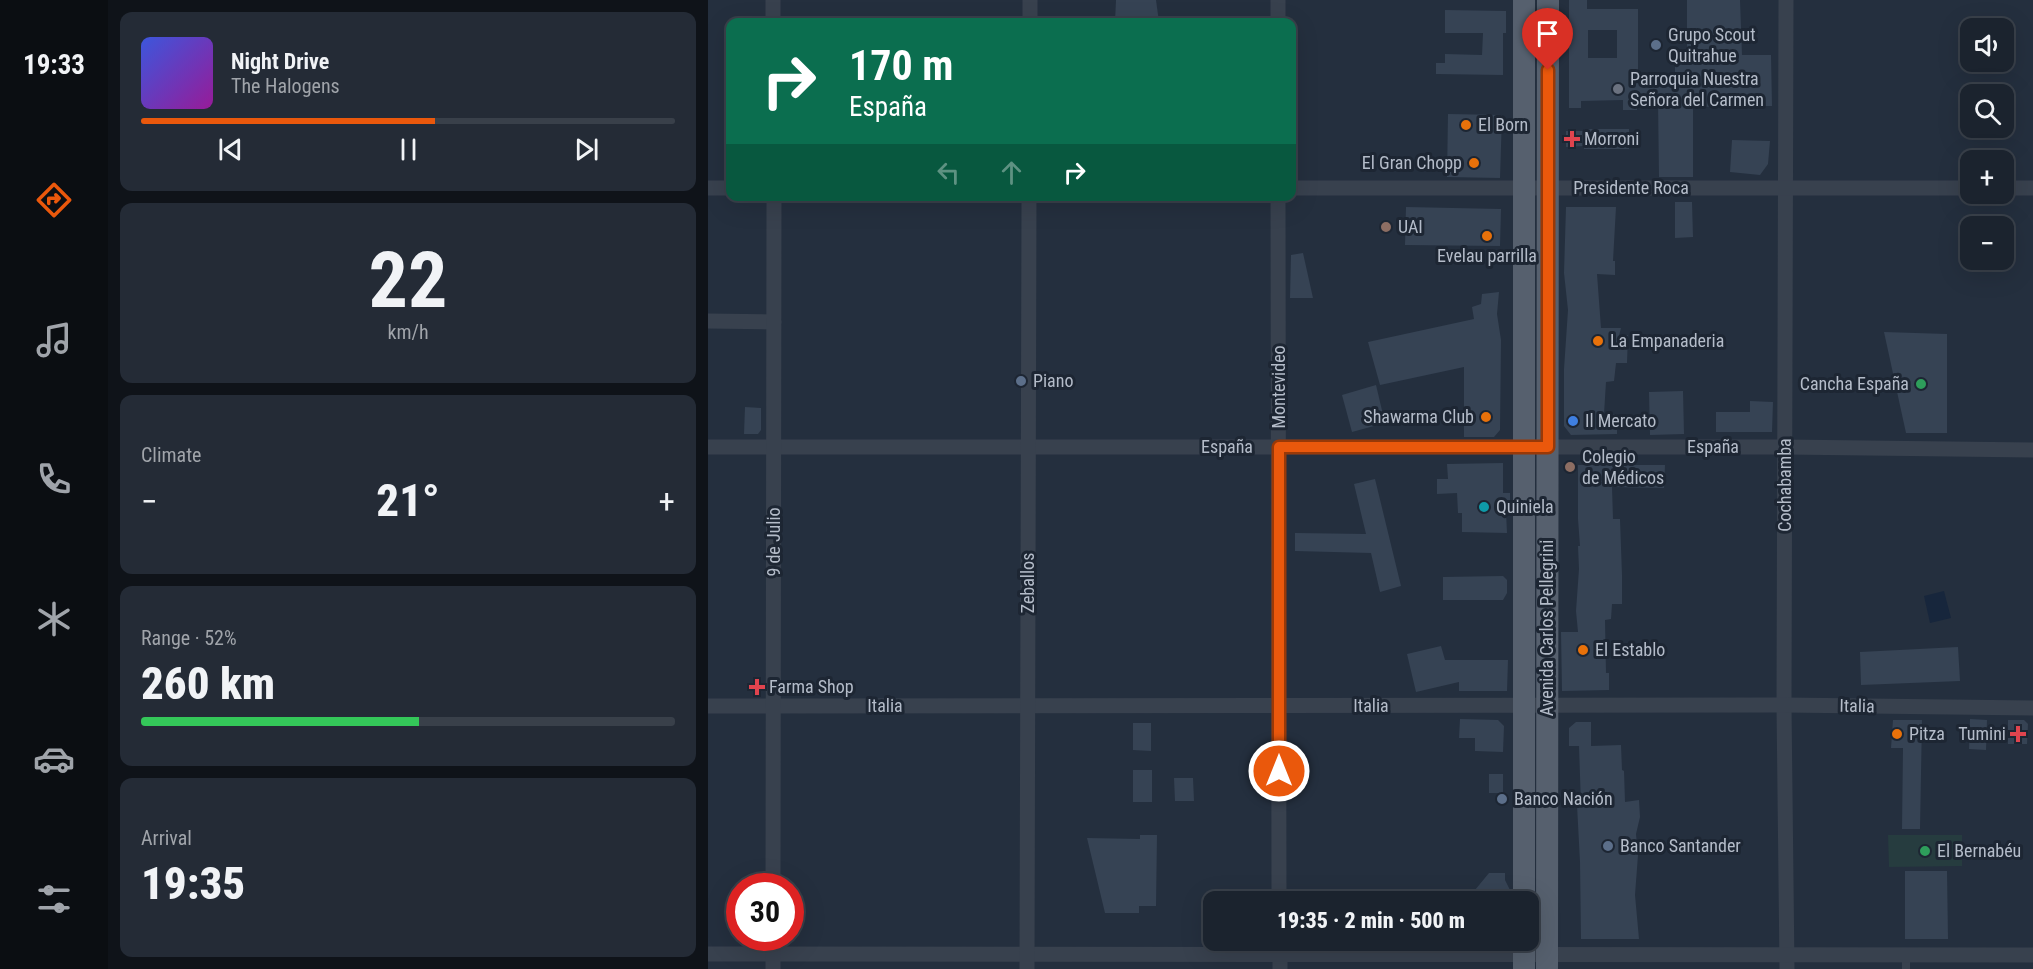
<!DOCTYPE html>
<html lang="en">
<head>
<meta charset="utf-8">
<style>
	:root { --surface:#1b232e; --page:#242b36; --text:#f1f3f6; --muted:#a0a4aa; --line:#39404a; --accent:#ea580c }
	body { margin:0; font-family:"Roboto Condensed",sans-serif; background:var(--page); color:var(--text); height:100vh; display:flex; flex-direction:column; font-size:22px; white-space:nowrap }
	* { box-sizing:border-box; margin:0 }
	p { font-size:20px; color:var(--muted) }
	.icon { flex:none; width:33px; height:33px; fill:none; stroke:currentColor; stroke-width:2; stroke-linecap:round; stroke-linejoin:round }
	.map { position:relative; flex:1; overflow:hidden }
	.panel { display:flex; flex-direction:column; gap:12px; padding:12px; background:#0f1319; width:600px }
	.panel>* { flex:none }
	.banner { position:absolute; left:18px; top:18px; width:570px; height:183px; border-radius:12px; box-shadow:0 6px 24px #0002,0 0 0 2px var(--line); background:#0b6e4f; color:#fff; overflow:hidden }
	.buttons { position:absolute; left:1252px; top:18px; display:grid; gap:12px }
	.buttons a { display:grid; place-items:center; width:54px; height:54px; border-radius:12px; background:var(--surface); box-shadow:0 6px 24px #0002,0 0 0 2px var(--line); font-size:30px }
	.speed { position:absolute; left:18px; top:873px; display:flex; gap:12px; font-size:30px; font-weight:700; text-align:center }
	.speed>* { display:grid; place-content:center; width:78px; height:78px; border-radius:50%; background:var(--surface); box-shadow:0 6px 24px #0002,0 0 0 2px var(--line); line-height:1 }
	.speed .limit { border:9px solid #d22; background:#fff; color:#111 }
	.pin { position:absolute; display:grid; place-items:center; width:51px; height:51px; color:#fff; margin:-62px -26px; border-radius:50% 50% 50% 0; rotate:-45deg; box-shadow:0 0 6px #0007 }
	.pin .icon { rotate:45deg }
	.me { position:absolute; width:66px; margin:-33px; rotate:0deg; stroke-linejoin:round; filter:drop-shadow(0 0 4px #0008) }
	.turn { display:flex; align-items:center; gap:21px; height:126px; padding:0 24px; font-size:27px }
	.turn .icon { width:78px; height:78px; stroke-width:2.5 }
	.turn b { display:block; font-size:42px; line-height:51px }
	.lanes { display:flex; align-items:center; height:57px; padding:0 24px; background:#0003; justify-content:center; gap:30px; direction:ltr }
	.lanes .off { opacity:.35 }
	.big { font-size:45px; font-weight:800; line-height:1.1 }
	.panel .tile { flex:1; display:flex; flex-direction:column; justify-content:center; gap:9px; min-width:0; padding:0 21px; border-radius:12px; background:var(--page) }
	.panel .dial { align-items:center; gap:0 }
	.dial b { font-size:78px; line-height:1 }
	.song { display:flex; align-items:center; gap:18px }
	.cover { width:72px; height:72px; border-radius:9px; background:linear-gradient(135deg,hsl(230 70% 55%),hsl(300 70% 35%)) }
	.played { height:6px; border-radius:3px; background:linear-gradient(90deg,var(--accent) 55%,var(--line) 55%) }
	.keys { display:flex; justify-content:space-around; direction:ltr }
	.heat { display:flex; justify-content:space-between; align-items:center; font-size:33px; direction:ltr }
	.charge { height:9px; border-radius:4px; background:linear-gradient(90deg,#34c759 52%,var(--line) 0) }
	.trip { position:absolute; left:495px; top:891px; width:336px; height:60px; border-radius:12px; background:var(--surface); box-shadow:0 6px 24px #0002,0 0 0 2px var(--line); font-weight:800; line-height:60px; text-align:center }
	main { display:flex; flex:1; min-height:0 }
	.menu { display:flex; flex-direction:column; width:108px; justify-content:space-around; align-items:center; background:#0b0e12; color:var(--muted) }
	.menu .icon { width:42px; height:42px }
	.menu .current { color:var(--accent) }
	.menu b { font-size:27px; color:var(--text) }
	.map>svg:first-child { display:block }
</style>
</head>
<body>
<main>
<nav class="menu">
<b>19:33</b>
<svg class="icon current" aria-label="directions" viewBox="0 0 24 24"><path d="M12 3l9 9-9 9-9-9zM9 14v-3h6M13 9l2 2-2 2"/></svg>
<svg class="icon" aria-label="music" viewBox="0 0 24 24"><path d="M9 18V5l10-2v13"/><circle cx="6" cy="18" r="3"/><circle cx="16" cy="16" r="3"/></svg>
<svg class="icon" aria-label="phone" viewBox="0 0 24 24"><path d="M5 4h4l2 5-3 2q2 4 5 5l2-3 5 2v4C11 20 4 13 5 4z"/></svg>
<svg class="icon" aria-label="climate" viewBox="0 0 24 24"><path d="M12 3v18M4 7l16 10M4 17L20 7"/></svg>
<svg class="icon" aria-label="car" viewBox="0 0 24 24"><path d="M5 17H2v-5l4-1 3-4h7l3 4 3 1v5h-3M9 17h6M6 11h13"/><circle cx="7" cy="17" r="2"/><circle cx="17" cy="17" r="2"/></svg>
<svg class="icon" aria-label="filters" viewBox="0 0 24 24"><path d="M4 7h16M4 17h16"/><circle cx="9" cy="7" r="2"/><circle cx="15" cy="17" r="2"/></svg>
</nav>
<section class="panel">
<div class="tile">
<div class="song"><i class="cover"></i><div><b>Night Drive</b><p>The Halogens</p></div></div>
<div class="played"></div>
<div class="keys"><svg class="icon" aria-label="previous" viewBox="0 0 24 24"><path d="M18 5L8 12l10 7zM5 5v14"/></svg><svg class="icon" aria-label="pause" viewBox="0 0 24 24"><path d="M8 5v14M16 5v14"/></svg><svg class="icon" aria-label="next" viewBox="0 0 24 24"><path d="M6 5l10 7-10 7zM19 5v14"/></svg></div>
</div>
<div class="tile dial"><b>22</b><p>km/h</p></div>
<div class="tile"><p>Climate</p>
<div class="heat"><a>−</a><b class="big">21°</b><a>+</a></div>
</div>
<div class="tile"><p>Range · 52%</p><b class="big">260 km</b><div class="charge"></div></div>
<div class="tile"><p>Arrival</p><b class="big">19:35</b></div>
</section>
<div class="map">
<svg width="1325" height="969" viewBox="0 0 1325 969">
	<rect width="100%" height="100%" fill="#242f3e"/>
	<path fill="#263c3f" d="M 1180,835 L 1254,835 L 1254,866 L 1181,867 Z"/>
	<path fill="#17263c" d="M 1236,591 L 1243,618 L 1222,623 L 1216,596 Z"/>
	<g fill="#364354" fill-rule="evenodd">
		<path d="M 408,0 L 448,0 L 451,22 L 407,22 Z"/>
		<path d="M 861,0 L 879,0 L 879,9 L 930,9 L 930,77 L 953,78 L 967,88 L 967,55 L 979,55 L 979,0 L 1032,0 L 1034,55 L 1063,55 L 1064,106 L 985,107 L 985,177 L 951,177 L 950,101 L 929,101 L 929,110 L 915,110 L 915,100 L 873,101 L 873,108 L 861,108 ZM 880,30 L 909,30 L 909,58 L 880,58 Z"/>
		<path d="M 737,10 L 798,11 L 798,33 L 795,33 L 795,75 L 728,74 L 728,63 L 737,63 L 737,54 L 774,55 L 775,33 L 737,33 Z"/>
		<path d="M 740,114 L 794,115 L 792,178 L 739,177 Z"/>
		<path d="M 876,129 L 921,129 L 921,149 L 876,149 L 876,146 L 858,147 L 858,131 L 876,131 Z"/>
		<path d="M 1024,140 L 1062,141 L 1060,164 L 1052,175 L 1022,172 Z"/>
		<path d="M 967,202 L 984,202 L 985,237 L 967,238 Z"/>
		<path d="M 698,207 L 793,209 L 792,246 L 697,245 Z"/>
		<path d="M 858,207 L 908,207 L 905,261 L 907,261 L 907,275 L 889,274 L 893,328 L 913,328 L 911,336 L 920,335 L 919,363 L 908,363 L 906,381 L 898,382 L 896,414 L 909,414 L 909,434 L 863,435 L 856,426 L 856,369 L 860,310 L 856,273 Z"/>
		<path d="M 595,253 L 605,298 L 582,298 L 583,255 Z"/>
		<path d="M 791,292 L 789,314 L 793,340 L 792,430 L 786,437 L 756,437 L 756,367 L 672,385 L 660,342 L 766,319 L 764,307 L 773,304 L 774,294 Z"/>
		<path d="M 1176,332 L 1239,334 L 1239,433 L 1198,433 Z"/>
		<path d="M 668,385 L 677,423 L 644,432 L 634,395 Z"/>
		<path d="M 975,391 L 976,434 L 942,435 L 941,392 Z"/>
		<path d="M 1042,401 L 1065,402 L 1064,432 L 1008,432 L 1008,412 L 1042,412 Z"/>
		<path d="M 37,407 L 53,408 L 53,430 L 50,434 L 36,434 Z"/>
		<path d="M 795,463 L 795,493 L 802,493 L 802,512 L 798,512 L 799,533 L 754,532 L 754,513 L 750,513 L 749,493 L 729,494 L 729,479 L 740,479 L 739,464 Z"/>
		<path d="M 870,465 L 957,465 L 956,488 L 904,487 L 905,519 L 912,519 L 914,575 L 914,604 L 904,604 L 903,619 L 897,620 L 898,673 L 901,673 L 901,690 L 854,691 L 853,632 L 870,632 L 868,611 L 871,569 L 870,546 L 872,546 L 870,519 Z"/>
		<path d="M 667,479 L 693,586 L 672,592 L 663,553 L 587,551 L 587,533 L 658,534 L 646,484 Z"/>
		<path d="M 795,576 L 799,580 L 799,593 L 795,600 L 735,600 L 735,577 Z"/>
		<path d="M 733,646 L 737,660 L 800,660 L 799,691 L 751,691 L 751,682 L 708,692 L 699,654 Z"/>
		<path d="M 1250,647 L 1252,681 L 1153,685 L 1152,652 Z"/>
		<path d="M 752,719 L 790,720 L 796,726 L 795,752 L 767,751 L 767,738 L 751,738 Z"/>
		<path d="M 1262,719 L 1279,720 L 1278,750 L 1261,749 Z"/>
		<path d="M 1185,720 L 1214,720 L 1212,829 L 1194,829 L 1195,748 L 1183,748 Z"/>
		<path d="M 1300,720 L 1316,720 L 1320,724 L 1319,744 L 1300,744 Z"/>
		<path d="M 868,722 L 883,722 L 883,746 L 913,745 L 914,770 L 916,771 L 917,802 L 931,800 L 932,817 L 928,834 L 930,855 L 927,895 L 931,939 L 873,939 L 872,862 L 869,805 L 873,805 L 871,746 L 861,746 L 861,728 Z"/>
		<path d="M 425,723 L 443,723 L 443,751 L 425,750 Z"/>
		<rect x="425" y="770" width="19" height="32"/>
		<rect x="781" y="774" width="14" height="19"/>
		<path d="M 466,778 L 485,778 L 486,801 L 467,801 Z"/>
		<path d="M 432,835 L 449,835 L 448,906 L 431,906 L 431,913 L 397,913 L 379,838 L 432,839 Z"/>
		<path d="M 1197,871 L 1239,871 L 1240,939 L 1197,939 Z"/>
		<path d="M 781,873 L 797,873 L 797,880 L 802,890 L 795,897 L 795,902 L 777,902 L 767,890 Z"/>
	</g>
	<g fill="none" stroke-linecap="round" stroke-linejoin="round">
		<path stroke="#38414e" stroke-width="8" d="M 1198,969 L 1198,955"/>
		<g stroke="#38414e" stroke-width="15">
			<path d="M 65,0 L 65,22"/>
			<path d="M 570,0 L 570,22"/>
			<path d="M 1078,0 L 1076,705 L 1079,969"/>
			<path d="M 322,22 L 322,0"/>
			<path d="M 0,188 L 22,188"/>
			<path d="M 584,188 L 1263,188"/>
			<path d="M 1296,188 L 1325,188"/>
			<path d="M 570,196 L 571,902"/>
			<path d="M 0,321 L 66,322"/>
			<path d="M 0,447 L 1077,447 L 1325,450"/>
			<path d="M 0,706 L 1076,705 L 1325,708"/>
			<path d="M 65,886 L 66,196"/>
			<path d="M 572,940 L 572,969"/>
			<path d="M 0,954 L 1325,955"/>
			<path d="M 65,969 L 65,938"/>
			<path d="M 319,969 L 321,196"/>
		</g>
		<g stroke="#56606e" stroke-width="22">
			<path d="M 816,902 L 816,0"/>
			<path d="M 816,940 L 816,969"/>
			<path d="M 839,969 L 840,0"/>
		</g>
	</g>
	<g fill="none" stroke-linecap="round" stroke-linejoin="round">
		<g stroke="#983908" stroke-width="15">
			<path id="route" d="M 571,771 L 571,447 L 840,447 L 840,70"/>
		</g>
		<use href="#route" stroke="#ea580c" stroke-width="10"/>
	</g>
	<g fill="#5c6f8a" stroke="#1d2633" stroke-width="2">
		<circle cx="948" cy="45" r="6"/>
		<circle cx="313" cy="381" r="6"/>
		<circle cx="794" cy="799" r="6"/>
		<circle cx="900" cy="846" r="6"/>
	</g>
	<circle fill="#6b7280" stroke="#1d2633" stroke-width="2" cx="910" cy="89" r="6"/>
	<g fill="#e8710a" stroke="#1d2633" stroke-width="2">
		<circle cx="758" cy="125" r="6"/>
		<circle cx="766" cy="163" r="6"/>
		<circle cx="779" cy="236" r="6"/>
		<circle cx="890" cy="341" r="6"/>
		<circle cx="778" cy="417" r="6"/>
		<circle cx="875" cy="650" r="6"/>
		<circle cx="1189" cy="734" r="6"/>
	</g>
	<g fill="#e0444e" stroke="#1d2633" stroke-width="2">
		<path d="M861 130h6v6h6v6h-6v6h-6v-6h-6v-6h6z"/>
		<path d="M46 678h6v6h6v6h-6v6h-6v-6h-6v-6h6z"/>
		<path d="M1307 725h6v6h6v6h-6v6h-6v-6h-6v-6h6z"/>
	</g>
	<g fill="#8d6e63" stroke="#1d2633" stroke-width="2">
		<circle cx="678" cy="227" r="6"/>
		<circle cx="862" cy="467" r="6"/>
	</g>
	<g fill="#2e9e5b" stroke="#1d2633" stroke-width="2">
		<circle cx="1213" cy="384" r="6"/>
		<circle cx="1217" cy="851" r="6"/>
	</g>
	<circle fill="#3f7fe0" stroke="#1d2633" stroke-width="2" cx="865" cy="421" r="6"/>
	<circle fill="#0f9aa8" stroke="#1d2633" stroke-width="2" cx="776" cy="507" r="6"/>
	<g text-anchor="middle" stroke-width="6" stroke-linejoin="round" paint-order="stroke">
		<g font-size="18" fill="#b4bcc9" stroke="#1d2633" text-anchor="start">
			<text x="960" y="41">Grupo Scout<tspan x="960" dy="21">Quitrahue</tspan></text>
			<text x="922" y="85">Parroquia Nuestra<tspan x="922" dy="21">Señora del Carmen</tspan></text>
			<text x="770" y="131">El Born</text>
			<text x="876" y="145">Morroni</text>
			<text x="754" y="169" text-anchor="end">El Gran Chopp</text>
			<text x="690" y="233">UAI</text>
			<text x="779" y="262" text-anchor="middle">Evelau parrilla</text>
			<text x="902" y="347">La Empanaderia</text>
			<text x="325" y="387">Piano</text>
			<text x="1201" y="390" text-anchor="end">Cancha España</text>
			<text x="766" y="423" text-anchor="end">Shawarma Club</text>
			<text x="877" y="427">Il Mercato</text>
			<text x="874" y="463">Colegio<tspan x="874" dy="21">de Médicos</tspan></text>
			<text x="788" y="513">Quiniela</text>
			<text x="887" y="656">El Establo</text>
			<text x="61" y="693">Farma Shop</text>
			<text x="1201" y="740">Pitza</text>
			<text x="1298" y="740" text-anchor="end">Tumini</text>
			<text x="806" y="805">Banco Nación</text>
			<text x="912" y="852">Banco Santander</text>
			<text x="1229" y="857">El Bernabéu</text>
		</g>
		<g font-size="18" fill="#b4bcc9" stroke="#1d2633">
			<text x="923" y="194">Presidente Roca</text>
			<text transform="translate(571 387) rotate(-90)" y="6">Montevideo</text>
			<text x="519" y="453">España</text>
			<text x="1005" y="453">España</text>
			<text transform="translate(1077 485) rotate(-90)" y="6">Cochabamba</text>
			<text transform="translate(66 542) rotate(-90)" y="6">9 de Julio</text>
			<text transform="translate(320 583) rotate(-90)" y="6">Zeballos</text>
			<text transform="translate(839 628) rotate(-90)" y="6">Avenida Carlos Pellegrini</text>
			<text x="177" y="712">Italia</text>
			<text x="663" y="712">Italia</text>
			<text transform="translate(1149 706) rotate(1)" y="6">Italia</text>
		</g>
	</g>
</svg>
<div class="buttons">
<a><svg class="icon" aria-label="sound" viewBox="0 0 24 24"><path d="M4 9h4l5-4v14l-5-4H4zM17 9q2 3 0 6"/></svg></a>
<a><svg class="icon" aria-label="search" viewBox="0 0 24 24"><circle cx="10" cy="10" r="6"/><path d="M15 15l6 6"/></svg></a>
<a>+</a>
<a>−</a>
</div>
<div class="speed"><div class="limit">30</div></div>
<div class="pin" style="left:840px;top:70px;background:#d93025"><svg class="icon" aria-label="arrive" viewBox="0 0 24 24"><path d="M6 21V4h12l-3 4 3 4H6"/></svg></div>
<svg class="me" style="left:571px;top:771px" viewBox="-20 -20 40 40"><circle r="17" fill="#ea580c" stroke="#fff" stroke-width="3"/><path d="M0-11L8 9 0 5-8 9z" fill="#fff"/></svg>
<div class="trip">19:35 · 2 min · 500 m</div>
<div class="banner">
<div class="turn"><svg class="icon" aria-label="right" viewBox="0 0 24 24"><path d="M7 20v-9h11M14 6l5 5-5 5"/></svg><div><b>170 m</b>España</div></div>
<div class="lanes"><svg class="icon off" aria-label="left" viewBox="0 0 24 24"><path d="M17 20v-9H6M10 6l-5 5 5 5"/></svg><svg class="icon off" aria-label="ahead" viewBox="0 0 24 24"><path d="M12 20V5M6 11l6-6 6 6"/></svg><svg class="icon" aria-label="right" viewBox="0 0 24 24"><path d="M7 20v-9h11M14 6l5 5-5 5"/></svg></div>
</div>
</div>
</main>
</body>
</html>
